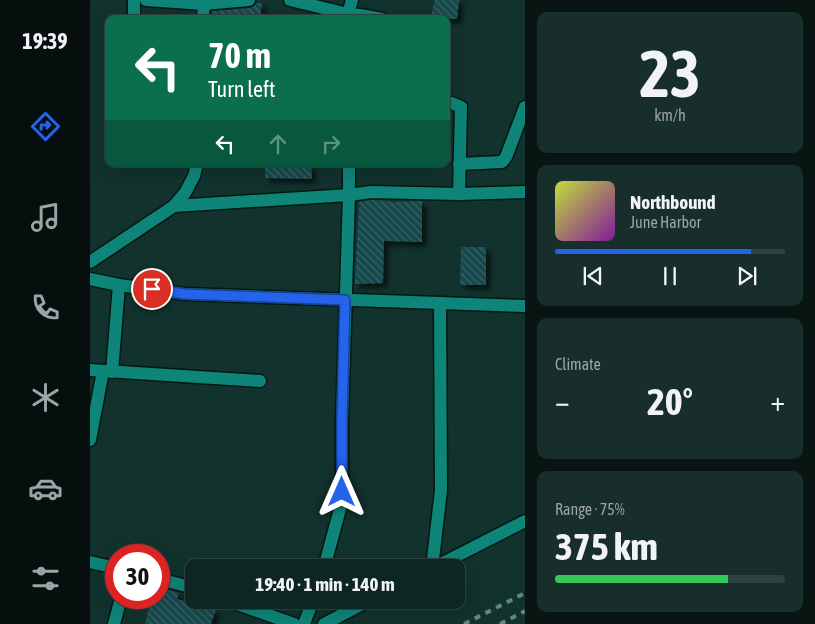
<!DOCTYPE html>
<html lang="en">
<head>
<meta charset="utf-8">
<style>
	:root { --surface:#0e2622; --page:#172e2a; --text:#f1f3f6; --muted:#9ba5a5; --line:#2e4340; --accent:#2563eb }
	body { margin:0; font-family:"Asap Condensed",sans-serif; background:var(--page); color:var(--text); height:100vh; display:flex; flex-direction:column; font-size:19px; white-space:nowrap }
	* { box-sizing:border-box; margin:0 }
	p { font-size:16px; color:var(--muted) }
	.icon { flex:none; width:28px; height:28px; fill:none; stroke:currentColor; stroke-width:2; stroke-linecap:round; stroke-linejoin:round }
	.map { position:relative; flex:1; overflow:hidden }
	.sheet { display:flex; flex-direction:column; gap:12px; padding:12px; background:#081513; width:290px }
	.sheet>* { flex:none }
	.hud { position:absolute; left:15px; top:15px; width:345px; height:152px; border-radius:10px; box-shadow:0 5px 20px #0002,0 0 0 1px var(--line); background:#0b6e4f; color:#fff; overflow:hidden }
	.speed { position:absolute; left:15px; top:544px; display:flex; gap:10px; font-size:25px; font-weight:700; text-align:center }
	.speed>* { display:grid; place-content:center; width:65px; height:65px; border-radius:50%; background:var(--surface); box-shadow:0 5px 20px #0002,0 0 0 1px var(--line); line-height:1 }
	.speed .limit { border:8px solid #d22; background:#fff; color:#111 }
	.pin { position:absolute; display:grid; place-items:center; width:42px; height:42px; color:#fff; margin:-21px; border:2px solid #fff; border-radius:50%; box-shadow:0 1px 5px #0007 }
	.me { position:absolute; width:55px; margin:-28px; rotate:0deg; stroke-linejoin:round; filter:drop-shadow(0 0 4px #0008) }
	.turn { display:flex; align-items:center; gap:18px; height:105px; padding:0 20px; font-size:22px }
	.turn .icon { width:65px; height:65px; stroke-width:2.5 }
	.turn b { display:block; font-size:35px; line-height:42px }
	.lanes { display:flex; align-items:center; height:48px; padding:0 20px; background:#0003; justify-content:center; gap:25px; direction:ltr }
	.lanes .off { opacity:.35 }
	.big { font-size:38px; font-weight:700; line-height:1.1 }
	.sheet .card { flex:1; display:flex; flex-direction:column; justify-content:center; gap:8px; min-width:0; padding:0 18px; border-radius:10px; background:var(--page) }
	.sheet .dial { align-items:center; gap:0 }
	.dial b { font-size:65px; line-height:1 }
	.song { display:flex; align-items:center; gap:15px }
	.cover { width:60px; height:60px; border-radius:8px; background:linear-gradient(135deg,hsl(70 70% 55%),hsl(290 70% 35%)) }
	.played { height:5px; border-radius:2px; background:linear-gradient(90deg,var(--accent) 85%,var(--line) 85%) }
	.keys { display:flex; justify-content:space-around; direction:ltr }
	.heat { display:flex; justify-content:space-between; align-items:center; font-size:28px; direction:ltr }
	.charge { height:8px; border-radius:4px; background:linear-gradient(90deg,#34c759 75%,var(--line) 0) }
	.trip { position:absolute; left:95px; top:559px; width:280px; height:50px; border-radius:10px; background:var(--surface); box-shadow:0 5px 20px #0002,0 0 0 1px var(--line); font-weight:700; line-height:50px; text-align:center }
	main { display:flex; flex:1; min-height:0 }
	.tab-bar { display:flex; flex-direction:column; width:90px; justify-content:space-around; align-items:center; background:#060f0e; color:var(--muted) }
	.tab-bar .icon { width:35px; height:35px }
	.tab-bar .current { color:var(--accent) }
	.tab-bar b { font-size:22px; color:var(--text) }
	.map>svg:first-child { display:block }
</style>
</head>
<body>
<main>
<nav class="tab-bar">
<b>19:39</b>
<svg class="icon current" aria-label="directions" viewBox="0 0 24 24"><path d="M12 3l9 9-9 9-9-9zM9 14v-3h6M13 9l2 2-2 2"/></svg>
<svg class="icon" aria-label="music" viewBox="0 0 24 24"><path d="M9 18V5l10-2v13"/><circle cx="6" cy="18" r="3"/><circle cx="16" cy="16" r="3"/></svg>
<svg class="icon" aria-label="phone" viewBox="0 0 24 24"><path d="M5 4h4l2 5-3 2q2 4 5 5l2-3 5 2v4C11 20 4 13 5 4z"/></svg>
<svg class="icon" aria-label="climate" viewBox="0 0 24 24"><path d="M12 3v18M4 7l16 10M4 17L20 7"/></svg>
<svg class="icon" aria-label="car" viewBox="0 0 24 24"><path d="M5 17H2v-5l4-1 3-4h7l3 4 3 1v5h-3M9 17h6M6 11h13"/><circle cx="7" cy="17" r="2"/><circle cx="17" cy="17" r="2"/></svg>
<svg class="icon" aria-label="filters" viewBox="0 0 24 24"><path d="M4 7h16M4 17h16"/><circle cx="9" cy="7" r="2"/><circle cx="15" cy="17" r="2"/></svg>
</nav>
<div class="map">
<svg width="435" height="624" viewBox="0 0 435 624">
	<defs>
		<pattern id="building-back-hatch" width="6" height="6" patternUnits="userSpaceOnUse" patternTransform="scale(1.25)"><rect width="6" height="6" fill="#18494d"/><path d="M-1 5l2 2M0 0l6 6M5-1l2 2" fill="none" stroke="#386466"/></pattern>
		<filter id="shadow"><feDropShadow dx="4.5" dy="4.5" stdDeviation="2.5" flood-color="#0009"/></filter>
	</defs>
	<rect width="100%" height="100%" fill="#12322d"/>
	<g fill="url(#building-back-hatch)" filter="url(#shadow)">
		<path d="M 345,0 L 369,0 L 367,19 L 340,19 Z"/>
		<path d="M 166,3 L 172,3 L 170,19 L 121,19 L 122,11 L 160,8 L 164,6 Z"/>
		<path d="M 175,164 L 221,164 L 222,179 L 175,178 Z"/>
		<path d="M 281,200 L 300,201 L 300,202 L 332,201 L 332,242 L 294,241 L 293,283 L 265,284 L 269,202 Z"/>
		<path d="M 371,247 L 396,247 L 396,285 L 370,285 Z"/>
		<path d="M 69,587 L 89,593 L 87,599 L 126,610 L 121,624 L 55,624 L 61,598 L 69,598 Z"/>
	</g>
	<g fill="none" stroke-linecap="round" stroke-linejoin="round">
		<g stroke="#001915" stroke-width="15">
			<g id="minor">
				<path d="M 44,0 L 44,19"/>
				<path d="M 56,0 L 114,4 L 159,0"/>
				<path d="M 200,0 L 258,14 L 270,15 L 292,19"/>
				<path d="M 258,14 L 262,0"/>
				<path d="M 113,19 L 114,0"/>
				<path d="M 356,103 L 362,103 L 371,107 L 369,194"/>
				<path d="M 369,164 L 412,162 L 416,157 L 435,107"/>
				<path d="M 84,206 L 259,195 L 281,192 L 369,194 L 435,192"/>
				<path d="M 0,262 L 84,206 L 95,193 L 104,176 L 107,164"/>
				<path d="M 0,279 L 29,285 L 95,294 L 435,306"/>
				<path d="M 0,370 L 170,381"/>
				<path d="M 22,372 L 29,285"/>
				<path d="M 0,440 L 13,371"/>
				<path d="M 0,562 L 26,568"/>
				<path d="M 234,568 L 250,509 L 252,492 L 252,420 L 259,195 L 259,164"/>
				<path d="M 342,568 L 351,490 L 350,303"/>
				<path d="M 343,568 L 435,521"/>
				<path d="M 69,579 L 104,588"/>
				<path d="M 136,600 L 204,624"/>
				<path d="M 24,624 L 31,598"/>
				<path d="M 214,624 L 223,600"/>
				<path d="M 234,624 L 280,600"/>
			</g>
		</g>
		<use href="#minor" stroke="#0e8578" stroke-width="12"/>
		<g stroke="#628881" stroke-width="4" stroke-dasharray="6 6" stroke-linecap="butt">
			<path d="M 374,624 L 435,593"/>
			<path d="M 410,624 L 435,611"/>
		</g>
	</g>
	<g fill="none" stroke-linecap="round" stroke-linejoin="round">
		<g stroke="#184099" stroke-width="12">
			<path id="route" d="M 62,289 L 95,294 L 255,300 L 252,420 L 252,492"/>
		</g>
		<use href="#route" stroke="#2563eb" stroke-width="9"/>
	</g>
</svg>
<div class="speed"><div class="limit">30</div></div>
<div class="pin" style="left:62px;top:289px;background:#d93025"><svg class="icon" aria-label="arrive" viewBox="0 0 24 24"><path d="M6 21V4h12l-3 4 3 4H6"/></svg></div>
<svg class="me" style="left:252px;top:492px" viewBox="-20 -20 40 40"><path d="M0-17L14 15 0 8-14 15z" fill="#2563eb" stroke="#fff" stroke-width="4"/></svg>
<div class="trip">19:40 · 1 min · 140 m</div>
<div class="hud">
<div class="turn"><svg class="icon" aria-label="left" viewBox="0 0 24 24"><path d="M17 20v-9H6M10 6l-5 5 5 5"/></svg><div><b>70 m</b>Turn left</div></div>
<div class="lanes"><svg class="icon" aria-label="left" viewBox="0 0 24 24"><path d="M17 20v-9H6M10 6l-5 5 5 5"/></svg><svg class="icon off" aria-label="ahead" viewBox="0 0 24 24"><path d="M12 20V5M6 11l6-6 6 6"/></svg><svg class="icon off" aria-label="right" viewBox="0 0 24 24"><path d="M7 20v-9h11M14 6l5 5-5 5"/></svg></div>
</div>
</div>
<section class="sheet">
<div class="card dial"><b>23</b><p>km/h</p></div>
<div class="card">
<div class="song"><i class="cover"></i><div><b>Northbound</b><p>June Harbor</p></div></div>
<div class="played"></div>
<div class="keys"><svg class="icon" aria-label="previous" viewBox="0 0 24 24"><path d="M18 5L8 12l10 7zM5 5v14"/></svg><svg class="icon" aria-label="pause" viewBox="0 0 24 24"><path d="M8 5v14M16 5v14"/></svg><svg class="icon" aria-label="next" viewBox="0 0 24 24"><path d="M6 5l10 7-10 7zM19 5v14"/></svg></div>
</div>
<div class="card"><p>Climate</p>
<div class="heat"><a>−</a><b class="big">20°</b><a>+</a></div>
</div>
<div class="card"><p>Range · 75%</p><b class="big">375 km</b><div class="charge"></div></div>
</section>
</main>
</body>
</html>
